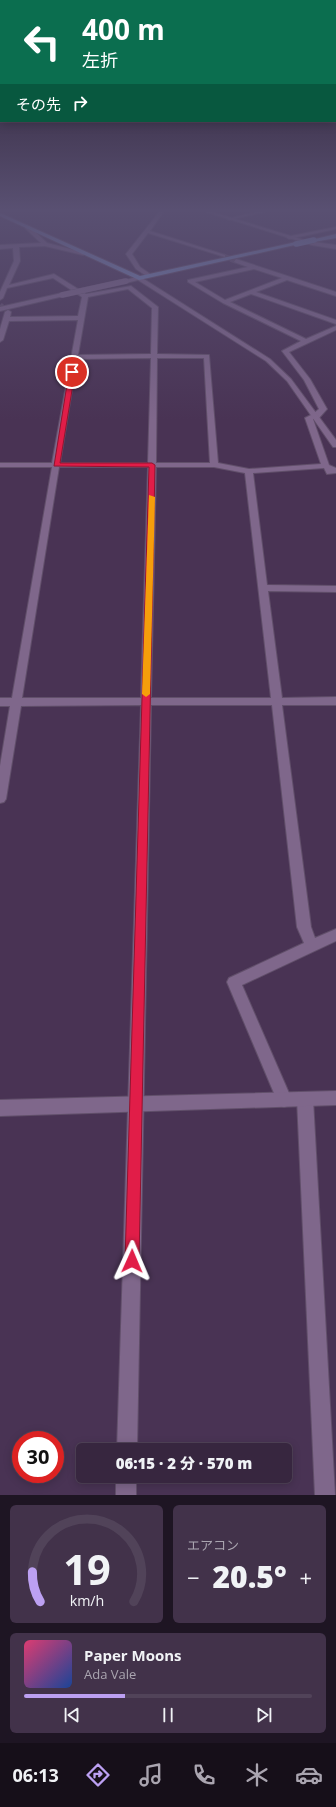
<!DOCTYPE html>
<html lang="ja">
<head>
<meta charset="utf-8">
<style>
	:root { --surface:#37263f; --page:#42324a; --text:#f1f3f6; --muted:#aaa5b0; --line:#514359; --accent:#bca0f2 }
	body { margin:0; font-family:"Open Sans","Noto Sans JP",sans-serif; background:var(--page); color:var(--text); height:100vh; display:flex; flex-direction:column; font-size:15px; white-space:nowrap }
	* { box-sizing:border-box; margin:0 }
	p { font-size:13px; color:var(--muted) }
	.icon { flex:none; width:22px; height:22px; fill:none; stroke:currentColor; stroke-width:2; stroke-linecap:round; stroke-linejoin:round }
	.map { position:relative; height:1495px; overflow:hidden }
	.drawer { display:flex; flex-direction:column; gap:10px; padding:10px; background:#1e1523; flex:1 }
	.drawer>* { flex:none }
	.guide { position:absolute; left:0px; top:0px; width:336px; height:122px; box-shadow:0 2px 10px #0003,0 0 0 1px var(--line); background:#0b6e4f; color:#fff; overflow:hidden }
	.speed { position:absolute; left:12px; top:1431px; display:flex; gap:8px; font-size:20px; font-weight:700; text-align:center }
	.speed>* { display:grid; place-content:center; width:52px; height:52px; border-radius:50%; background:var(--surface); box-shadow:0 2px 10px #0003,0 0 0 1px var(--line); line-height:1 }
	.speed .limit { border:6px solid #d22; background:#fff; color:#111 }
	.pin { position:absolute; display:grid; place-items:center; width:34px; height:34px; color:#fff; margin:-17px; border:2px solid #fff; border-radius:50%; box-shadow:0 1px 4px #0007 }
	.me { position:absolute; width:44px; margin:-22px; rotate:1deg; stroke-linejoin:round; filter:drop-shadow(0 0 3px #0008) }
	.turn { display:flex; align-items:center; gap:14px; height:84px; padding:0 16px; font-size:18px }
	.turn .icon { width:52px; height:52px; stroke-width:2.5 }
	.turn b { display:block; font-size:28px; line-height:34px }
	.then { display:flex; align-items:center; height:38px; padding:0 16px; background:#0003; gap:8px; font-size:15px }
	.big { font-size:30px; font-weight:800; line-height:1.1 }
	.drawer .widget { flex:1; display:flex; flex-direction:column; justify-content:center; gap:6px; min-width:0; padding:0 14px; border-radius:6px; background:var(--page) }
	.drawer .dial { align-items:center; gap:0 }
	.dial svg { height:104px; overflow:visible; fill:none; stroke:var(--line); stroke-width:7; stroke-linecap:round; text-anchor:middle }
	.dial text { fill:var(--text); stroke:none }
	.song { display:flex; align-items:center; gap:12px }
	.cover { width:48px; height:48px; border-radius:6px; background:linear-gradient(135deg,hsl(340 70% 55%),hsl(220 70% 35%)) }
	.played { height:4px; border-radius:2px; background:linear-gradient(90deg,var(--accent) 35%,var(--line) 35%) }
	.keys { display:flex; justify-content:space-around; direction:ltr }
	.heat { display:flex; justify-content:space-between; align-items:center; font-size:22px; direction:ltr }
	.drawer .tiles { flex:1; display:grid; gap:10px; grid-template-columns:1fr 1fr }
	.widget:last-child { grid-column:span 2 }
	.trip { position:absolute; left:76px; top:1443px; width:216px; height:40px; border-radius:6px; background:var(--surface); box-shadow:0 2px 10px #0003,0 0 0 1px var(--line); font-weight:800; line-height:40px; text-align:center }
	.dock { display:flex; height:64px; justify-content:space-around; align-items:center; background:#160f19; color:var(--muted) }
	.dock .icon { width:28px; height:28px }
	.dock .on { color:var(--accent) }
	.dock b { font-size:18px; color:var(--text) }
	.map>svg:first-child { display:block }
</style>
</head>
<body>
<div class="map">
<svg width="336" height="1495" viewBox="0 0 336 1495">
	<rect width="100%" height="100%" fill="#493354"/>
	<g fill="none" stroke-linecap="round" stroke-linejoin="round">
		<g stroke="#624e6d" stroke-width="5.5" stroke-dasharray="5.5 2.5" stroke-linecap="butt">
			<path d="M 223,256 L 236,261"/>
			<path d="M 0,305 L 8,312"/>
		</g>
		<g stroke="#614f6a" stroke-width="2">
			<g id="minor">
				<path d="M 160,211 L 164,211 L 150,231 L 225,255 L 225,257 L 148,233 L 132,254 L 140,267 L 153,276 L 148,277 L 136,269 L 126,254 Z"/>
				<path d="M 260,211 L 268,211 L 229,220 L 227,219 Z"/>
				<path d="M 25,226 L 29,226 L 47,243 L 86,253 L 83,255 L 45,246 L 19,247 L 20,261 L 9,285 L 54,274 L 86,294 L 131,286 L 158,307 L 157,354 L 209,355 L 218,463 L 249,469 L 321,464 L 305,418 L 313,414 L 319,409 L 304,380 L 282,351 L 301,341 L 223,303 L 188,282 L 188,280 L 248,267 L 234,262 L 236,259 L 336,292 L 336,296 L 287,280 L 256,292 L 336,320 L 336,324 L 251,294 L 230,302 L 306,339 L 336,326 L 336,330 L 289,352 L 310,379 L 327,409 L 319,418 L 313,419 L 329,465 L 336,468 L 336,473 L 327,474 L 324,468 L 253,473 L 267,585 L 336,586 L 336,592 L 268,591 L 282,698 L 336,697 L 336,705 L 282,705 L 311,927 L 315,938 L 336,929 L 336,941 L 242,985 L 292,1100 L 289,1105 L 284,1107 L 279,1105 L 227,982 L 229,978 L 304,943 L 297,927 L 272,705 L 151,705 L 137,1450 L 117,1450 L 141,705 L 21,706 L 6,799 L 4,802 L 0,803 L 0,766 L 10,706 L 0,706 L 0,698 L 12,698 L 52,467 L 0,467 L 0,463 L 52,463 L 78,320 L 9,321 L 3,340 L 0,342 L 0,329 L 5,312 L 8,310 L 11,312 L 10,317 L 78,316 L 82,297 L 53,278 L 7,288 L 3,298 L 0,300 L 0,292 L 14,261 L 13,248 L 0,249 L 0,245 L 41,243 L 25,228 ZM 254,269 L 282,278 L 225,300 L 195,282 ZM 128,289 L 152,308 L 151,354 L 78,355 L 88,297 ZM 151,358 L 148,463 L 60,463 L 77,359 ZM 157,358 L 204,358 L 210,463 L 156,463 ZM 59,467 L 148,467 L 141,698 L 22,698 ZM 156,467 L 214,467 L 245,473 L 271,698 L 151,698 Z"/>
				<path d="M 336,227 L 336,229 L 289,239 L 286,237 Z"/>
				<path d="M 314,242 L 336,245 L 336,249 L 312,245 Z"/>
				<path d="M 305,1092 L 310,1094 L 313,1099 L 335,1495 L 315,1495 L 297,1099 L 300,1094 Z"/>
				<rect x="116" y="1476" width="20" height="19"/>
			</g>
		</g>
		<g stroke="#614f6a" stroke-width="2">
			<g id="tertiary">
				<path d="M 203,211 L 209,211 L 317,244 L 312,245 Z"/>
				<path d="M 336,1091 L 336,1105 L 0,1116 L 0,1100 Z"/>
			</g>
		</g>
		<g stroke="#614f6a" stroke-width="2">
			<g id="secondary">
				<path d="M 139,276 L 270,359 L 291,379 L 336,440 L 336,447 L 333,447 L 287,381 L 266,361 L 138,280 L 126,283 L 123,281 Z"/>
				<path d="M 62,293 L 65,295 L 64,296 L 0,311 L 0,307 Z"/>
			</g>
		</g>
		<g stroke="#614f6a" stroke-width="2">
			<g id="primary">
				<path d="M 0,213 L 140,276 L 296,242 L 299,244 L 139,280 L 0,216 Z"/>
				<path d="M 336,234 L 336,238 L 314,242 L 311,240 Z"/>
			</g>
		</g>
		<use href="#minor" fill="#7f678b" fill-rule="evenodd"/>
		<use href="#tertiary" fill="#7f678b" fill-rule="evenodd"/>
		<use href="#secondary" fill="#7f678b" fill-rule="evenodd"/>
		<use href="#primary" fill="#788cbf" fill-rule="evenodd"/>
		<g stroke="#614f6a" stroke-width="6" stroke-linecap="butt">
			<path id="secondary-bridge" d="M 62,295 L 126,281"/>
		</g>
		<g stroke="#614f6a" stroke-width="6" stroke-linecap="butt">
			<path id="primary-bridge" d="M 296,244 L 314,240"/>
		</g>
		<use href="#secondary-bridge" stroke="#7f678b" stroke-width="5.5"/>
		<use href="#primary-bridge" stroke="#788cbf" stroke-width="5.5"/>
	</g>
	<linearGradient id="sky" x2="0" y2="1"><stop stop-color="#281c2e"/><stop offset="0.5" stop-color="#595072"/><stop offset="1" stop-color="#595072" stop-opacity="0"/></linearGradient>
	<rect width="336" height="420" fill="url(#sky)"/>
	<path fill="#e11d48" stroke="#92132f" d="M 72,370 L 75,372 L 60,463 L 152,463 L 155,465 L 139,1261 L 137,1266 L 132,1268 L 127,1266 L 125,1261 L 149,467 L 54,466 L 69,372 Z"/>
	<path fill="#f59e0b" d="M 149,495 L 155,497 L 150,694 L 146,697 L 142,694 Z"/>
</svg>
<div class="speed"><div class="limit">30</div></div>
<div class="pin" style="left:72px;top:372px;background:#d93025"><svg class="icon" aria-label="arrive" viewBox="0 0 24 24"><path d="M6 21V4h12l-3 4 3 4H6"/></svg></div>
<svg class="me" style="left:132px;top:1261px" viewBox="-20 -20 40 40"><path d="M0-17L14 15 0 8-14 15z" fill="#e11d48" stroke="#fff" stroke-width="4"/></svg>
<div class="trip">06:15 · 2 分 · 570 m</div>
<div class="guide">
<div class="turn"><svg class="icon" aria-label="left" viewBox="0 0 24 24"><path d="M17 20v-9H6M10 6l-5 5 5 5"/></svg><div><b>400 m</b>左折</div></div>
<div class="then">その先<svg class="icon" aria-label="right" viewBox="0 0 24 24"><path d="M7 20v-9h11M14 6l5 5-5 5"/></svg></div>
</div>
</div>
<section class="drawer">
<div class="tiles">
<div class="widget dial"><svg viewBox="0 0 100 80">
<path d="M14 69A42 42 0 1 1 86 69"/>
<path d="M14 69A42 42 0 0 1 8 46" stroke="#bca0f2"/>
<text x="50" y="56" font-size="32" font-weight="700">19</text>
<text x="50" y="72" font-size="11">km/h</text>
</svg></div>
<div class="widget"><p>エアコン</p>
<div class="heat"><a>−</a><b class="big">20.5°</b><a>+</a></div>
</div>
<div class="widget">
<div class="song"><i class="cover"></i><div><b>Paper Moons</b><p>Ada Vale</p></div></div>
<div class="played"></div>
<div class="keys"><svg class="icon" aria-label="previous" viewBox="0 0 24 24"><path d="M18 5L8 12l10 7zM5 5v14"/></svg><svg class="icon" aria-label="pause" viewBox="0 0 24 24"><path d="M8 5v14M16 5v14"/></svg><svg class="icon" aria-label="next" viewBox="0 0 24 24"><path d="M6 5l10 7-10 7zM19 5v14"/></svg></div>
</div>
</div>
</section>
<nav class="dock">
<b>06:13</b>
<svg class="icon on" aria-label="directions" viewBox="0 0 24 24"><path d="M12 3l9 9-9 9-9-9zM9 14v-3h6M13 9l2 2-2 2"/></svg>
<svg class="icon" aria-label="music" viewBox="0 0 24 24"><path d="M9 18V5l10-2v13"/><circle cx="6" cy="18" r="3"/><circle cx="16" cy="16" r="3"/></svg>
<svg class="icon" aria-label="phone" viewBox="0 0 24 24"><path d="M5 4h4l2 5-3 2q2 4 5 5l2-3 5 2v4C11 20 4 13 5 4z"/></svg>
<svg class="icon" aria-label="climate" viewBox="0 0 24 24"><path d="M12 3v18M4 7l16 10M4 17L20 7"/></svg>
<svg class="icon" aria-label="car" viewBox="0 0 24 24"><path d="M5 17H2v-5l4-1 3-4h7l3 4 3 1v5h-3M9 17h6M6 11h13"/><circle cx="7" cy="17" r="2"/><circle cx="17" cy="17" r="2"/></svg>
</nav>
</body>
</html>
